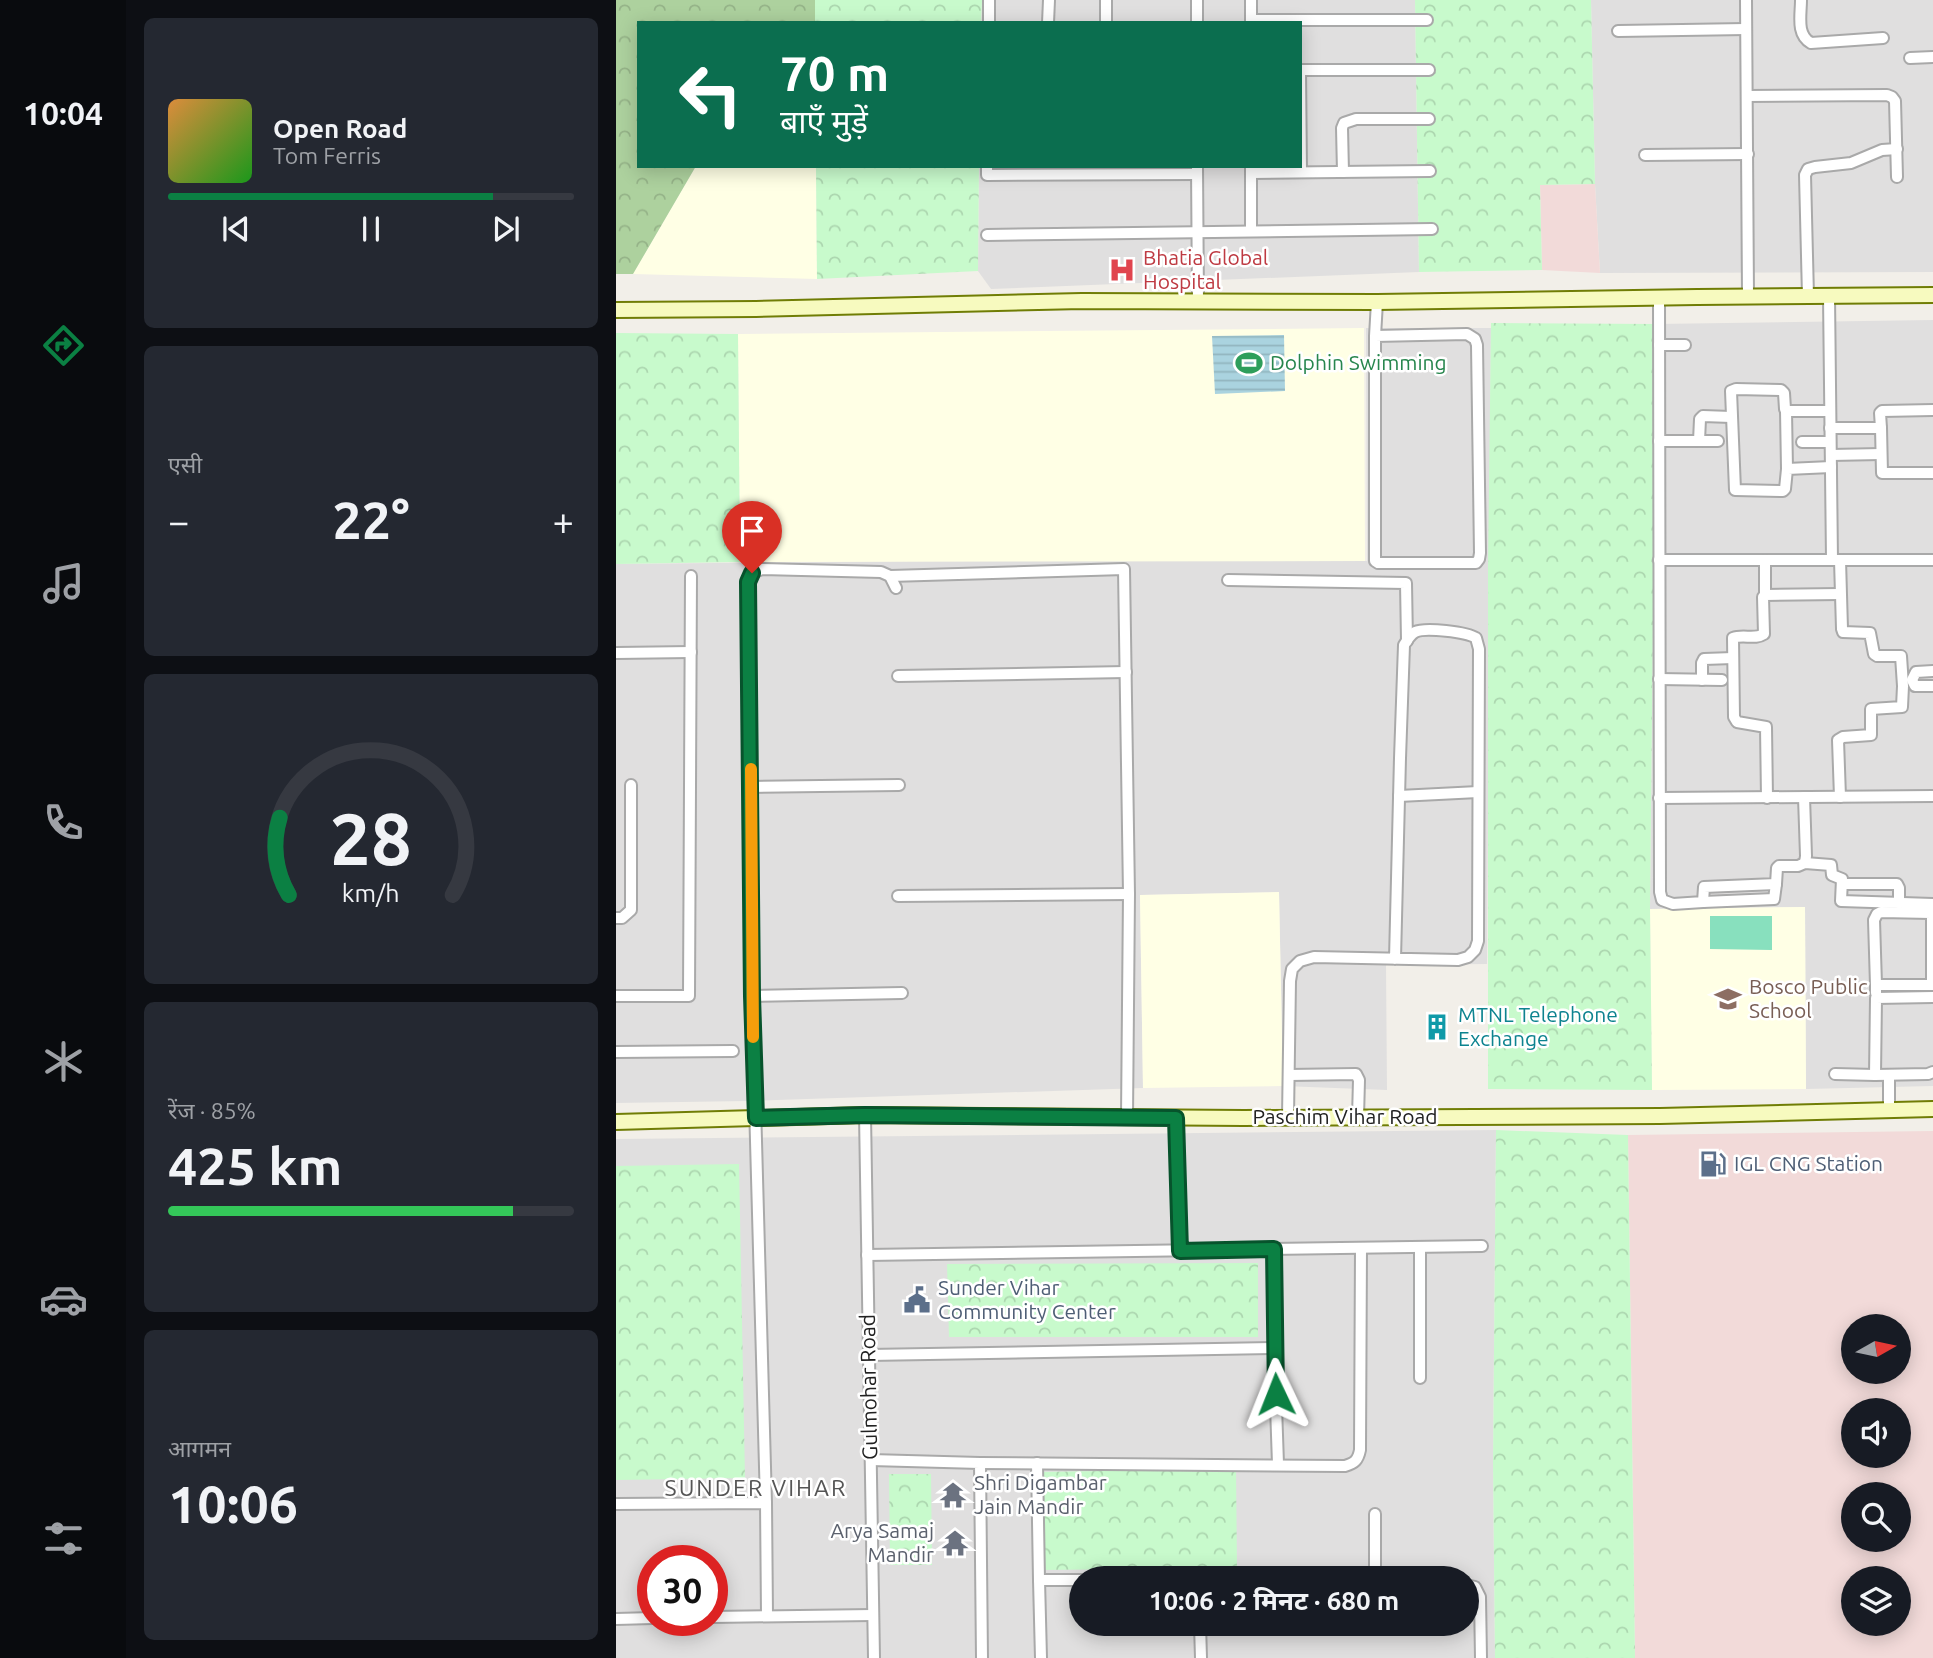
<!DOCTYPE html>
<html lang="hi">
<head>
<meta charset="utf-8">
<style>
	:root { --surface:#171b24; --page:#242831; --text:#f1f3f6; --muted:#9ea1a6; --line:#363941; --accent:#0b8043 }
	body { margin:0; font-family:Ubuntu,"Noto Sans Devanagari",sans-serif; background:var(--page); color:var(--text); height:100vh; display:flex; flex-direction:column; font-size:26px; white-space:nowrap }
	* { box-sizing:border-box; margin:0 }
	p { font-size:23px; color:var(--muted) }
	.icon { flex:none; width:38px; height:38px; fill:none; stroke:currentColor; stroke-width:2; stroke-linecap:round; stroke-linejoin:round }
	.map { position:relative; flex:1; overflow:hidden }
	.sheet { display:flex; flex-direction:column; gap:18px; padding:18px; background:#0d0f14; width:490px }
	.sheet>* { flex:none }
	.banner { position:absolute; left:21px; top:21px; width:665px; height:147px; border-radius:0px; box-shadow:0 4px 18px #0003; background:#0b6e4f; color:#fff; overflow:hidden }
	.needle { width:46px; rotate:81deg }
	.tools { position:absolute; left:1225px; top:1314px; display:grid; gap:14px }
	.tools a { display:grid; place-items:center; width:70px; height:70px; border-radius:50%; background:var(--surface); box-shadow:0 4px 18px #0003; font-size:35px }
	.speed { position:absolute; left:21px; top:1545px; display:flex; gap:14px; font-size:35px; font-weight:700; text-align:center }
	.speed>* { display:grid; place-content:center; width:91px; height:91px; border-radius:50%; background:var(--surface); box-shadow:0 4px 18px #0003; line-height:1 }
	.speed .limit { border:10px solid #d22; background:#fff; color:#111 }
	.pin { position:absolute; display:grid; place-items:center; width:60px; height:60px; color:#fff; margin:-72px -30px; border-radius:50% 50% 50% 0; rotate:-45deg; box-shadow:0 0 7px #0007 }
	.pin .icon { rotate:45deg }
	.me { position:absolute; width:77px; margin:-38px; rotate:358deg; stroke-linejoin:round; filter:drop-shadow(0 0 5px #0008) }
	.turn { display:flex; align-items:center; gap:24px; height:147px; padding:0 28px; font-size:32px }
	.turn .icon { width:91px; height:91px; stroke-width:2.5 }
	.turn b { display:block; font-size:49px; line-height:60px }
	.big { font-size:52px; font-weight:700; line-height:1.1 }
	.sheet .widget { flex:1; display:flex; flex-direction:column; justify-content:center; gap:10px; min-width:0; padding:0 24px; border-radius:10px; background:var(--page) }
	.sheet .dial { align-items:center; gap:0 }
	.dial svg { height:182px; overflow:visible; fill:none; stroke:var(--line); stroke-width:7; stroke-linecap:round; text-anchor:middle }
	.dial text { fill:var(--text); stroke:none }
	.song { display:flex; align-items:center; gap:21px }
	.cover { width:84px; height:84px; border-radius:10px; background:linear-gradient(135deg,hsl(30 70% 55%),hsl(120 70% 35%)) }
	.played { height:7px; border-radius:4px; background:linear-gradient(90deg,var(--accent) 80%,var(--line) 80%) }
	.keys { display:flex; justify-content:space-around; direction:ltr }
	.heat { display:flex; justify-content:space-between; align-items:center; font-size:38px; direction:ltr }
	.charge { height:10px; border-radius:5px; background:linear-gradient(90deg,#34c759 85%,var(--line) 0) }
	.trip { position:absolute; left:453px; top:1566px; width:410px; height:70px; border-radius:35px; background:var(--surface); box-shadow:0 4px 18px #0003; font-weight:700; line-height:70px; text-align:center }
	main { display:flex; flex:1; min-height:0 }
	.dock { display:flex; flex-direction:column; width:126px; justify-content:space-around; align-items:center; background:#090b0e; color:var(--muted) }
	.dock .icon { width:49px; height:49px }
	.dock .on { color:var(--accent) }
	.dock b { font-size:32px; color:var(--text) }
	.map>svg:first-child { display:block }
</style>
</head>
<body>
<main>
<nav class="dock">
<b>10:04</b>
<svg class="icon on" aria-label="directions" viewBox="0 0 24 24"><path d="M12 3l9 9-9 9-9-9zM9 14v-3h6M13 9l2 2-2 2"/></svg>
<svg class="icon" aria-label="music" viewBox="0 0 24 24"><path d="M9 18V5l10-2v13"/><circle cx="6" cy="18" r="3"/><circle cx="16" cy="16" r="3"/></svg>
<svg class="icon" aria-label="phone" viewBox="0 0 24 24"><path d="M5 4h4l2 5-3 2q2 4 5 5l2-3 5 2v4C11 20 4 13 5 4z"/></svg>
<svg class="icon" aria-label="climate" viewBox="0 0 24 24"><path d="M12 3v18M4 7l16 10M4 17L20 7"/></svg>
<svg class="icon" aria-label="car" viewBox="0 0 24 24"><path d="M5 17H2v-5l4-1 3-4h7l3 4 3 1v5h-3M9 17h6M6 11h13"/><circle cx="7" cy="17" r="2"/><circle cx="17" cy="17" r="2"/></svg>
<svg class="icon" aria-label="filters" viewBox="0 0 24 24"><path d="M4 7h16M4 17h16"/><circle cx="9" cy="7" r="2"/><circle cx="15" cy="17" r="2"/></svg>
</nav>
<section class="sheet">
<div class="widget">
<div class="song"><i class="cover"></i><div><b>Open Road</b><p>Tom Ferris</p></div></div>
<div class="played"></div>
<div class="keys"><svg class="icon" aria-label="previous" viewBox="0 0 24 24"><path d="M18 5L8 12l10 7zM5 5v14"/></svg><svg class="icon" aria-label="pause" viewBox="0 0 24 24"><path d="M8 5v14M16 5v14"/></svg><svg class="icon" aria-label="next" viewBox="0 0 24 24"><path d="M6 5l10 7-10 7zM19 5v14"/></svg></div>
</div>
<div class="widget"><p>एसी</p>
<div class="heat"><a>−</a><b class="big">22°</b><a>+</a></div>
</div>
<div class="widget dial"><svg viewBox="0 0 100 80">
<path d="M14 69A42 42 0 1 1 86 69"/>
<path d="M14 69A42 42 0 0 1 10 35" stroke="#0b8043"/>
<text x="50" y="56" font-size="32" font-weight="700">28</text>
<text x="50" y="72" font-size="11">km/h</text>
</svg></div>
<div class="widget"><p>रेंज · 85%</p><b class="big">425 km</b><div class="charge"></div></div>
<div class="widget"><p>आगमन</p><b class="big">10:06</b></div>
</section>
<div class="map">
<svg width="1317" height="1658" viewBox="0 0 1317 1658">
	<defs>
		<pattern id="forest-crowns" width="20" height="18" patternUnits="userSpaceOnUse" patternTransform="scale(1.75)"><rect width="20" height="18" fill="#add19e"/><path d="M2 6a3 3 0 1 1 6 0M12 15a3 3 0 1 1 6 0" fill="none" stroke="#95b388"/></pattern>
		<pattern id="park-crowns" width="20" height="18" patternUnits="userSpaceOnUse" patternTransform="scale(1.75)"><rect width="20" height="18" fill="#c8facc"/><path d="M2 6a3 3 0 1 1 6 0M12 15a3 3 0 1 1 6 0" fill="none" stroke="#acd6af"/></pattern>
		<pattern id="water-rules" width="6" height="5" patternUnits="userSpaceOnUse" patternTransform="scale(1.75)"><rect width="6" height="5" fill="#aad3df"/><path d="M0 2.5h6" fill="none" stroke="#92b5bf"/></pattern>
	</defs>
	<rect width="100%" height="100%" fill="#f2efe9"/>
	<g fill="#e0dfdf" fill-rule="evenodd">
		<path d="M 366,0 L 799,0 L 803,272 L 375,289 L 362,271 L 363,166 L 684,166 L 684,23 L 365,23 Z"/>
		<path d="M 975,0 L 1317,0 L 1317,272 L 984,273 L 979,184 Z"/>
		<path d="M 1317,320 L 1317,1086 L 1190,1089 L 1189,907 L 1034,909 L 1040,324 Z"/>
		<path d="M 750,328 L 875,328 L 871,964 L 770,965 L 771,1090 L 667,1086 L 663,892 L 524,895 L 527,1088 L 131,1101 L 0,1103 L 0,564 L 392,560 L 751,561 Z"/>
		<path d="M 880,1130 L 877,1463 L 879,1658 L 0,1658 L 0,1139 ZM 37,1561 L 96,1561 L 96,1620 L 37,1620 ZM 466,1578 L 850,1578 L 850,1624 L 466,1624 Z"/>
	</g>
	<g fill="#f2dad9" fill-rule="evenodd">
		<path d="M 979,184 L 984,273 L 926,270 L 924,185 Z"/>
		<path d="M 1317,1131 L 1317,1658 L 1019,1658 L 1012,1135 ZM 1237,1326 L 1283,1326 L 1283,1372 L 1237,1372 ZM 1237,1410 L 1283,1410 L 1283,1456 L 1237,1456 ZM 1237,1494 L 1283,1494 L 1283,1540 L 1237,1540 ZM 1237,1578 L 1283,1578 L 1283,1624 L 1237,1624 Z"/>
	</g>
	<g fill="#ffffe5">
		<path d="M 80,166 L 200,166 L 201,279 L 17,274 Z"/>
		<path d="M 748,328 L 749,561 L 124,562 L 122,334 Z"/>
		<path d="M 663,892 L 667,1086 L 527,1088 L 524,895 Z"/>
		<path d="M 1189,907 L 1190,1089 L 1036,1090 L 1034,909 Z"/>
	</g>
	<path fill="url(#forest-crowns)" d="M 0,0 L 199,0 L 199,23 L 23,23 L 23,166 L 80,166 L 17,274 L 0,274 Z"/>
	<g fill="url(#park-crowns)">
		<path d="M 199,0 L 366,0 L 365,23 L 199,23 Z"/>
		<path d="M 799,0 L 975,0 L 979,184 L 924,185 L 926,270 L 803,272 Z"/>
		<path d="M 200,166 L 363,166 L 362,271 L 201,279 Z"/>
		<path d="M 875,323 L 1040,324 L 1034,909 L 1036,1090 L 872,1089 L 872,567 Z"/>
		<path d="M 0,333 L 122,334 L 124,562 L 0,564 Z"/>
		<path d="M 880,1130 L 1012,1135 L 1019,1658 L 879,1658 L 877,1463 Z"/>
		<path d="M 123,1164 L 129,1478 L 0,1480 L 0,1166 Z"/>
		<path d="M 642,1263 L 642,1337 L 333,1337 L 331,1264 Z"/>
		<path d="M 620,1469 L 621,1568 L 424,1570 L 421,1472 Z"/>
		<path d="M 273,1474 L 315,1474 L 316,1565 L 274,1565 Z"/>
	</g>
	<path fill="#88e0be" d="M 1094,916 L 1156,916 L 1156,950 L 1094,949 Z"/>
	<path fill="url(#water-rules)" d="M 668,335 L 669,391 L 599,394 L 596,336 Z"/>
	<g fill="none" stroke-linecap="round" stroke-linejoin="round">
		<g stroke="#a9a9a9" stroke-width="14">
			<g id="street">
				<path d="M 490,0 L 490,23"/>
				<path d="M 581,0 L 581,23"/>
				<path d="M 1130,0 L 1132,296"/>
				<path d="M 1185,0 C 1185,15 1180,35 1195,43 L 1267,38"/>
				<path d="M 635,20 L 811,20"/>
				<path d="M 373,23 L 373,0"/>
				<path d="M 432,23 L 433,0"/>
				<path d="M 635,23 L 635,0"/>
				<path d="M 1002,31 L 1130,29"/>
				<path d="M 1294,58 L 1317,57"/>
				<path d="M 1131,96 L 1271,95 L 1276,97 L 1279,101 L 1281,177"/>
				<path d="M 1029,155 L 1132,154"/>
				<path d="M 371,166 L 371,175 L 581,174"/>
				<path d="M 581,166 L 582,301"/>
				<path d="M 635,167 L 635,231"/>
				<path d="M 685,172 L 684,70 L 813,70"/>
				<path d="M 727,172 L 726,128 L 728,123 L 740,119 L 813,119"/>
				<path d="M 635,173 L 814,171"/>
				<path d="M 371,235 L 816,229"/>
				<path d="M 1192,296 L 1189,175 L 1192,169 L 1199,167 L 1235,163 L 1266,150 L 1281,149"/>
				<path d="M 1213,296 L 1216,560"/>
				<path d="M 1043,297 L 1044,892 L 1046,900 L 1057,904 L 1087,902 L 1088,887 L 1160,884 L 1161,868 L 1163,866 L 1182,866 L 1189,863 L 1215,865 L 1216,875 L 1226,879 L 1225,901 L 1317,904"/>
				<path d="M 759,336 L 851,334 L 859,339 L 861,345 L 864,553 L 863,559 L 860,563 L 762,563 L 759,561 L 759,336 L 761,302"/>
				<path d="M 1043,345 L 1069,345"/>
				<path d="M 1170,411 L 1171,469"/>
				<path d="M 1214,411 L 1170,411 L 1169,409 L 1168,393 L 1165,390 L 1120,389 L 1115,391 L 1119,490 L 1167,491 L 1169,489 L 1171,469 L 1215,467"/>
				<path d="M 1214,428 L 1265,428 L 1266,473 L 1317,473"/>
				<path d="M 1265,428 L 1264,413 L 1266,411 L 1317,410"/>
				<path d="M 1043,441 L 1102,441"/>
				<path d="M 1083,441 L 1084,419 L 1087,416 L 1115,417"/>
				<path d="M 1186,442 L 1214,442"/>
				<path d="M 1215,455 L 1265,454"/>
				<path d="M 1043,560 L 1317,560"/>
				<path d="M 1224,560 L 1226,629 L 1227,632 L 1254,633 L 1258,654 L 1261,656 L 1285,656 L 1287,686 L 1286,707 L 1255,709 L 1255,735 L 1227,737 L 1222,740 L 1224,797"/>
				<path d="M 1149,561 L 1149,595"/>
				<path d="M 274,576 L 508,569 L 513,894 L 511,1117"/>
				<path d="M 612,580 L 790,583 L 791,641"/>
				<path d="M 0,653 L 75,652"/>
				<path d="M 1317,671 L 1300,672 L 1296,680 L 1299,686 L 1317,686"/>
				<path d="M 282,676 L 510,672"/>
				<path d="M 1043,679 L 1106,680"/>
				<path d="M 1086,680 L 1086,663 L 1088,659 L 1117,658"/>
				<path d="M 135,787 L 283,785"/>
				<path d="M 783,796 L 862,792"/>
				<path d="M 1188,797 L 1190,856 L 1189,863"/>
				<path d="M 1043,798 L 1317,796"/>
				<path d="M 1151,798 L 1150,727 L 1121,722 L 1118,717 L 1117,638 C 1127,634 1139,640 1148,634 L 1147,597 L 1149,595 L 1224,594"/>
				<path d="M 1226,884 L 1281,884 L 1283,888 L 1283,903"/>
				<path d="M 282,896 L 513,894"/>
				<path d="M 1087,902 L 1158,899 L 1160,884"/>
				<path d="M 0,918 L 6,918 L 15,910 L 15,785"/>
				<path d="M 1260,985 L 1258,920 L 1261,914 L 1265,912 L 1315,913 L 1316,917 L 1316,985"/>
				<path d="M 1260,993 L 1260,985 L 1317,985"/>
				<path d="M 0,996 L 73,996 L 75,576"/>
				<path d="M 136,996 L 286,993"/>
				<path d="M 1317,997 L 1260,998 L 1259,1075 L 1312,1074 L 1317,1072"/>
				<path d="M 0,1052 L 117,1051"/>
				<path d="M 1219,1074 L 1259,1075"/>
				<path d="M 673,1075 L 740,1074 L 743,1080 L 742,1117"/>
				<path d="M 1273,1075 L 1273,1110"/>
				<path d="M 249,1115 L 258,1658"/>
				<path d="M 672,1117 L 674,981 L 676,969 L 684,961 L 698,957 L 842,960 L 852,957 L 859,950 L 862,941 L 863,649 L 860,638 C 851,632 809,627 799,632 C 794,635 791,640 788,645 L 784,758 L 779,959"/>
				<path d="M 560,1118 L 563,1251"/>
				<path d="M 804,1247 L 804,1378"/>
				<path d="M 658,1249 L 658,1348 L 662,1464"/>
				<path d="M 251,1255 L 866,1246"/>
				<path d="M 253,1355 L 658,1348"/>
				<path d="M 255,1460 L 364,1463 L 366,1658"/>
				<path d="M 364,1463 L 729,1466 C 739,1463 742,1460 744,1450 L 745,1248"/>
				<path d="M 421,1463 L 423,1580"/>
				<path d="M 150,1503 L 136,996 L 132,582 L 136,573 L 146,569 L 265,572 L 274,576 L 280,588"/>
				<path d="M 0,1504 L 150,1503 L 151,1616"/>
				<path d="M 759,1514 L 759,1578"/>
				<path d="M 850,1585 L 859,1587 L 864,1597 L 865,1658"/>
				<path d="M 96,1617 L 257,1615"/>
				<path d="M 0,1619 L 37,1618"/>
				<path d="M 584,1624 L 585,1658"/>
				<path d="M 425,1658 L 423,1580 L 466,1580"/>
			</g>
		</g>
		<g stroke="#707d05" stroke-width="18">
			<g id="secondary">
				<path d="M 0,310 L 140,309 L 466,301 L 761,302 L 1081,297 L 1317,295"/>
				<path d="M 0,1122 L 249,1115 L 628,1118 L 1044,1116 L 1317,1109"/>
			</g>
		</g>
		<use href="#street" stroke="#fff" stroke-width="10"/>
		<use href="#secondary" stroke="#f7fabf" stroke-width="14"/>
	</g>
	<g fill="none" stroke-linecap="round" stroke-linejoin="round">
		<g stroke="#07532c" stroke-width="18">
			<path id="route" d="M 136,573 L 132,582 L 136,996 L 140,1118 L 249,1115 L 560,1118 L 564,1251 L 658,1249 L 660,1394"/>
		</g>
		<use href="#route" stroke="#0b8043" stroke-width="12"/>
		<path stroke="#f59e0b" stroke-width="12" d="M 135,769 L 137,1037"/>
	</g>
	<defs>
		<g id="hospital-bare" transform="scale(2.1)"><path d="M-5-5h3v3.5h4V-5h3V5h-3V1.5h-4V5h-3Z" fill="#e0444e" stroke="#fff" stroke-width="2.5" paint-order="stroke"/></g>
		<g id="stadium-bare" transform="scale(2.1)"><path d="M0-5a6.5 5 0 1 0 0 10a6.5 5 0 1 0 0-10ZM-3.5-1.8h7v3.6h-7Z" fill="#2e9e5b" stroke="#fff" stroke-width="2.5" paint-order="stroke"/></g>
		<g id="school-bare" transform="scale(2.1)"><path d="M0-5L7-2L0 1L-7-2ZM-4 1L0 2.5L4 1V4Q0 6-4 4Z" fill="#8d6e63" stroke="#fff" stroke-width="2.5" paint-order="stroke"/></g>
		<g id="building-bare" transform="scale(2.1)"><path d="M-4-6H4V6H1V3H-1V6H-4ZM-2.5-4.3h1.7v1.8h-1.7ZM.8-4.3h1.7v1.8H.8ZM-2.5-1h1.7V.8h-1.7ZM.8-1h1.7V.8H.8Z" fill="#0f9aa8" stroke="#fff" stroke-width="2.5" paint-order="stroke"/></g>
		<g id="fuel-bare" transform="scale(2.1)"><path d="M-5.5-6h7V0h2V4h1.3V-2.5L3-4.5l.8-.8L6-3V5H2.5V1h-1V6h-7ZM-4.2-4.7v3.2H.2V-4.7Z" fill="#5c6f8a" stroke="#fff" stroke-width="2.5" paint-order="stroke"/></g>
		<g id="civic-bare" transform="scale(2.1)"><path d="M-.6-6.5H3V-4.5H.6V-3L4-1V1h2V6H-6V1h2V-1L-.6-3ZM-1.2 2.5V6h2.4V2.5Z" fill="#5c6f8a" stroke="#fff" stroke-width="2.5" paint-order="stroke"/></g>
		<g id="temple-bare" transform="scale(2.1)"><path d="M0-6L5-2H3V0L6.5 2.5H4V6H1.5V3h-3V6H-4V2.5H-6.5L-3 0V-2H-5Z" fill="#6b7280" stroke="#fff" stroke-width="2.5" paint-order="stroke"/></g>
	</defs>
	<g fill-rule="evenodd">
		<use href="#hospital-bare" x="506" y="270"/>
		<use href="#stadium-bare" x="633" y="363"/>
		<use href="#school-bare" x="1112" y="999"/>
		<use href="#building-bare" x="821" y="1027"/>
		<use href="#fuel-bare" x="1097" y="1164"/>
		<use href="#civic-bare" x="301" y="1300"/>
		<use href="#temple-bare" x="337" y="1495"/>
		<use href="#temple-bare" x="339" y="1543"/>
	</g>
	<g text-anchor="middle" stroke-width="5" stroke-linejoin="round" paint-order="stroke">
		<g font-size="21" fill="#be3a42" stroke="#fff" text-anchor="start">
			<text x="527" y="265">Bhatia Global<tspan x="527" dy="24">Hospital</tspan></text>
		</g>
		<g font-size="21" fill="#27864d" stroke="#fff" text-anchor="start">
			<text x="654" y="370">Dolphin Swimming</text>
		</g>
		<g font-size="21" fill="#785e54" stroke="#fff" text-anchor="start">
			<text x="1133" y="994">Bosco Public<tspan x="1133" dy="24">School</tspan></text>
		</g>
		<g font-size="21" fill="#0d838f" stroke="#fff" text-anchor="start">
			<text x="842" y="1022">MTNL Telephone<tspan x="842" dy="24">Exchange</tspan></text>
		</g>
		<g font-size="21" fill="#222" stroke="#fff">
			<text x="729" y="1124">Paschim Vihar Road</text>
			<text transform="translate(253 1387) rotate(-91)" y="7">Gulmohar Road</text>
		</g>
		<g font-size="21" fill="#4e5e75" stroke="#fff" text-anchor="start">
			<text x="1118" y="1171">IGL CNG Station</text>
			<text x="322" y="1295">Sunder Vihar<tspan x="322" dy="24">Community Center</tspan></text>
		</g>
		<g font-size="21" fill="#5b616d" stroke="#fff" text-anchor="start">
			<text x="358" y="1490">Shri Digambar<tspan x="358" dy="24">Jain Mandir</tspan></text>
			<text x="318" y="1538" text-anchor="end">Arya Samaj<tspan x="318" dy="24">Mandir</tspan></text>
		</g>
		<g font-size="23" letter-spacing="2" fill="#555" stroke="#fff">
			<text x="140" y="1496">SUNDER VIHAR</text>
		</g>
	</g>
</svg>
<div class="tools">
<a><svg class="needle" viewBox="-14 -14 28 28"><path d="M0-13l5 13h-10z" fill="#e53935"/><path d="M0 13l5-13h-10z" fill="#9ea1a6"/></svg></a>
<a><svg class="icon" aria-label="sound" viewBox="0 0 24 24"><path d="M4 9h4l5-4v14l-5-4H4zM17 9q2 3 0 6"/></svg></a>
<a><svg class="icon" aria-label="search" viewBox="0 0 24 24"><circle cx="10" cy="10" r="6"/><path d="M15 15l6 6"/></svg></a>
<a><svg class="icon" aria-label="layers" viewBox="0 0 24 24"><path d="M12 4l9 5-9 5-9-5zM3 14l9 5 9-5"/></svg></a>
</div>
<div class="speed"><div class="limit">30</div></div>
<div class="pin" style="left:136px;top:573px;background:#d93025"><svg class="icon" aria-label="arrive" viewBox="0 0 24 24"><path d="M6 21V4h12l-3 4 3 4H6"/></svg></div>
<svg class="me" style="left:660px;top:1394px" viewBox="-20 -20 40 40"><path d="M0-17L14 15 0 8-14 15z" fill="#0b8043" stroke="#fff" stroke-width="4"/></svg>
<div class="trip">10:06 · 2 मिनट · 680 m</div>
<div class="banner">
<div class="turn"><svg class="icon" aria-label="left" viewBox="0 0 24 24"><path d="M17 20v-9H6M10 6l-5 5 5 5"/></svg><div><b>70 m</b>बाएँ मुड़ें</div></div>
</div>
</div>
</main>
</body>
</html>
